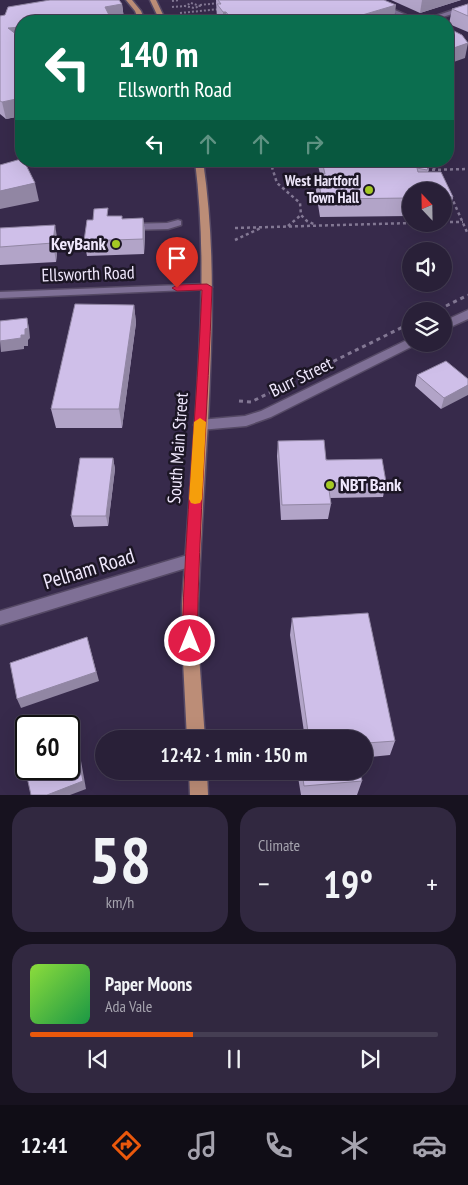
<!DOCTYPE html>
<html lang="en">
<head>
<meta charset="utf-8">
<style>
	:root { --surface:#292038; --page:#312840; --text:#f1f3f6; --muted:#a5a3ae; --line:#453e53; --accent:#ea580c }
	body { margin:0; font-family:"PT Sans Narrow",sans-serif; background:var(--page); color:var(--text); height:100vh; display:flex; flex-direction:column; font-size:19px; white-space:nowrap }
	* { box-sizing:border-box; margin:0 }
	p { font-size:16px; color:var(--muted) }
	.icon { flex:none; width:28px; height:28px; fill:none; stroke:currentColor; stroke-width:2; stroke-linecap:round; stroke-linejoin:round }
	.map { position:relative; height:795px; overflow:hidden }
	.side { display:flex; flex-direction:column; gap:12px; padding:12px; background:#17121f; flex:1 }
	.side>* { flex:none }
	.hud { position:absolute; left:15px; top:15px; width:439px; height:152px; border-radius:20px; box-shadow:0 5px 20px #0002,0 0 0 1px var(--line); background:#0b6e4f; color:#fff; overflow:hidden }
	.needle { width:32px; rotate:338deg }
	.controls { position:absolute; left:402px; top:182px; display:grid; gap:10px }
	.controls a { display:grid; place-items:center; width:50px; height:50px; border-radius:50%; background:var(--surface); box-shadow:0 5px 20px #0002,0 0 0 1px var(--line); font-size:25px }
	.speed { position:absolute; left:15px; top:715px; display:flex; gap:10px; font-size:25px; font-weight:700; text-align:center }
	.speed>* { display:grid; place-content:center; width:65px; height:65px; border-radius:50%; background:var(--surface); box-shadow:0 5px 20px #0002,0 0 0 1px var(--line); line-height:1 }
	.speed .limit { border:2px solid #111; border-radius:8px; background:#fff; color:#111 }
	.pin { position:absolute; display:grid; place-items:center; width:42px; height:42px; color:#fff; margin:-51px -21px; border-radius:50% 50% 50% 0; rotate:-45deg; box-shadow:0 0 5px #0007 }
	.pin .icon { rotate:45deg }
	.me { position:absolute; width:55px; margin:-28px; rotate:0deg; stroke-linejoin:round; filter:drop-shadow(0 0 4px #0008) }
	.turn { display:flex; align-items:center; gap:18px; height:105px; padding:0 20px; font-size:22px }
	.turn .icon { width:65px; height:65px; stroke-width:2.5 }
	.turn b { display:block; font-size:35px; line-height:42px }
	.lanes { display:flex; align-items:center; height:48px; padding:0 20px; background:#0003; justify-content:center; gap:25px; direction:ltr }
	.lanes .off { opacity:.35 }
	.big { font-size:38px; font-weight:600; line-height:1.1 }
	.side .widget { flex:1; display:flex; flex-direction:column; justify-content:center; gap:8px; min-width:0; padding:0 18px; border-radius:20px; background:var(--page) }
	.side .dial { align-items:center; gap:0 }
	.dial b { font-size:65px; line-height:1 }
	.song { display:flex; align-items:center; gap:15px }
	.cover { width:60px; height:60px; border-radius:8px; background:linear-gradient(135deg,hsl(90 70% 55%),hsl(140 70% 35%)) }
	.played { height:5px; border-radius:2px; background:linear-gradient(90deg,var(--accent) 40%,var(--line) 40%) }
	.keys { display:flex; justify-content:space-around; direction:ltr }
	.heat { display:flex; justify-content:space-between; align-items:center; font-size:28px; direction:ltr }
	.side .tiles { flex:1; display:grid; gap:12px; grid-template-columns:1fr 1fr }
	.widget:last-child { grid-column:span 2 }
	.trip { position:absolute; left:95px; top:730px; width:278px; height:50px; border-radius:25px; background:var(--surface); box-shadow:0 5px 20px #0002,0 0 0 1px var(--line); font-weight:600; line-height:50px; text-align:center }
	.tabs { display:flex; height:80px; justify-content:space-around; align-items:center; background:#100d16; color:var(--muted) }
	.tabs .icon { width:35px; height:35px }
	.tabs .current { color:var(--accent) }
	.tabs b { font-size:22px; color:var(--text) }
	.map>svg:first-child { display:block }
</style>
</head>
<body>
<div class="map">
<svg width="468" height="795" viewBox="0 0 468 795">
	<rect width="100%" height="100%" fill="#372a4b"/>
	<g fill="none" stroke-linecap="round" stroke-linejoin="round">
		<g stroke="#554965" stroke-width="3">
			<path id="service" d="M 178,220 L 181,221 L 181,225 L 168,229 L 128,230 L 123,227 L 128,224 L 167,223 Z"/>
		</g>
		<g stroke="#554965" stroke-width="3">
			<g id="minor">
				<path d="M 364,0 L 372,0 L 420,21 L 412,21 Z"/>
				<path d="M 468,5 L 468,9 L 430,21 L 421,21 Z"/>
				<path d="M 468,310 L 468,319 L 444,330 L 444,321 Z"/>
				<path d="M 411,338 L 411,344 L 415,345 L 271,417 L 246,426 L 200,430 L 195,428 L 194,425 L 195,422 L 200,420 L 245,416 L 261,411 Z"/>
				<path d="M 191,554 L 196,555 L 199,560 L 196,565 L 0,625 L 0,611 Z"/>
			</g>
		</g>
		<g stroke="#554965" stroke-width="3">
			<path id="tertiary" d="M 207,284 L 212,287 L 211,289 L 0,298 L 0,292 Z"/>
		</g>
		<g stroke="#554965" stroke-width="3">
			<g id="primary">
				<path d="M 126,0 L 132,0 L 141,11 L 145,21 L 139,21 L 135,11 Z"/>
				<path d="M 150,0 L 156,0 L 166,21 L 160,21 Z"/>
				<path d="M 195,161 L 203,161 C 216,248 212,335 208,422 C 204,483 201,543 198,604 L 198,641 L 205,739 L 187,739 L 182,641 L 182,604 C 186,543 191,483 195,422 C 201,336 206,248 195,161 Z"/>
				<path d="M 189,771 L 207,771 L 208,795 L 190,795 Z"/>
			</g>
		</g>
		<g stroke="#837894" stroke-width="2" stroke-dasharray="2 2" stroke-linecap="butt">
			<path d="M 172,1 L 180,0"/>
			<path d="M 191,3 L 200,6 L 194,8 L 185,6 Z"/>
			<path d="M 200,5 L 219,3"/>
			<path d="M 172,7 L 185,6"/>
			<path d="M 180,13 L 220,9"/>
		</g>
		<g stroke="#837894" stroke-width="2.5" stroke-dasharray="3 3" stroke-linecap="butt">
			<path d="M 270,161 L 277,183 L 300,203 L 301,215 L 307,221 L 316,225"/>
			<path d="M 432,161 L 435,171"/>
			<path d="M 426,170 L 468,169"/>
			<path d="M 451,196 L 467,232"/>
			<path d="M 444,222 L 463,222"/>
			<path d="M 288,226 L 301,215"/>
			<path d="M 235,228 L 411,223"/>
			<path d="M 235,240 L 261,228"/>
		</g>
		<g stroke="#837894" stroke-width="3" stroke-dasharray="4 4" stroke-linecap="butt">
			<path d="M 446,306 L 468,295"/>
			<path d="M 239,401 L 251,402 L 411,323"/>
		</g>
		<use href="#service" fill="#7f7096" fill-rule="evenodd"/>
		<use href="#minor" fill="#7f7096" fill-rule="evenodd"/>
		<use href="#tertiary" fill="#7f7096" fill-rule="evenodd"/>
		<use href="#primary" fill="#bc8d77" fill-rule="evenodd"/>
	</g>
	<g fill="#b2a4c8">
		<path d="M 216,0 L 384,0 L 394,20 L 391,21 L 219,21 L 217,19 Z"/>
		<path d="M 391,0 L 461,0 L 420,13 Z"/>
		<path d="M 122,4 L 124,19 L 112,21 L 21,21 L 21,116 L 6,119 L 0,114 L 0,16 Z"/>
		<path d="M 468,4 L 468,32 L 449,24 L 452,9 Z"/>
		<path d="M 317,161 L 430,161 L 428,172 L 453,197 L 449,215 L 444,215 L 444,191 L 411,191 L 411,216 L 320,217 L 316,192 L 317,174 L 320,174 Z"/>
		<path d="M 109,216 L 122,219 L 143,218 L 145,233 L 144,254 L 87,256 L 84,241 L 93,220 Z"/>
		<path d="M 0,228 L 58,243 L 56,262 L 0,265 Z"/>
		<path d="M 134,305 L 136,323 L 122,428 L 56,428 L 51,409 Z"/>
		<path d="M 417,375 L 468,379 L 441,409 L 415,386 Z"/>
		<path d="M 278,441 L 386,482 L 383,497 L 330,498 L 331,504 L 328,519 L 281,520 L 277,456 Z"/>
		<path d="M 113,458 L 115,469 L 108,526 L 74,527 L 71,516 Z"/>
		<path d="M 292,618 L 395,741 L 390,755 L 370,757 L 370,760 L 365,774 L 360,774 L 362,781 L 357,795 L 301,795 L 297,771 L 364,771 L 364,739 L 305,739 L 290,635 Z"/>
	</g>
	<g fill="#9186a3">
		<path d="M 422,0 L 461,0 L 420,13 Z"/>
		<path d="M 122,4 L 124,19 L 107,21 L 105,7 Z"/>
		<path d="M 396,5 L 394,20 L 391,21 L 342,21 Z"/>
		<rect x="223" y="12" width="3" height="9"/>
		<path d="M 21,27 L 21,42 L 8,28 Z"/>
		<path d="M 468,43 L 465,58 L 448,64 L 448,50 Z"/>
		<path d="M 21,98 L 21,116 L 6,119 L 2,102 Z"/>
		<path d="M 43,161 L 58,161 L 43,165 Z"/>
		<path d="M 90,161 L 110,161 L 90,165 Z"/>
		<path d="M 35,183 L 39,201 L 0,209 L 0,191 Z"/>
		<path d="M 143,218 L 145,233 L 144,254 L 143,239 Z"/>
		<path d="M 55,225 L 58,243 L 56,262 L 53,243 Z"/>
		<path d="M 134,305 L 136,323 L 122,428 L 119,409 Z"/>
		<path d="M 27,318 L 29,328 L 30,338 L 28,340 L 28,346 L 24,346 L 24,349 L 1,352 L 0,341 L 21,335 L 25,329 Z"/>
		<path d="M 468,385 L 468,395 L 441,409 L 444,398 Z"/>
		<path d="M 113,458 L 115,469 L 108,526 L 106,516 Z"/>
		<path d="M 87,637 L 99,681 L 21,708 L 17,699 Z"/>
		<path d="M 74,736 L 78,744 L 86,789 L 70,795 L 47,795 Z"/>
	</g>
	<g fill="#cfbfe9" stroke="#9186a3">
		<path d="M 50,0 L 119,0 L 122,4 L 105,7 L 112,21 L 21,21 L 21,27 L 8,28 L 21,38 L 21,98 L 2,102 L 0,101 L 0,16 L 5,15 L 8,7 Z"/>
		<path d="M 218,0 L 384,0 L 396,5 L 342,21 L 233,21 L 226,12 L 223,12 L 217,4 L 221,4 Z"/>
		<path d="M 468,4 L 468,16 L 452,9 Z"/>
		<path d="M 424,18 L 431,21 L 414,21 Z"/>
		<path d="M 448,28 L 462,35 L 468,43 L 448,50 Z"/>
		<path d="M 21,159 L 21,161 L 24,161 L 35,183 L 0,191 L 0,165 Z"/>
		<path d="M 322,161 L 430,161 L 427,170 L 417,168 L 418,172 L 441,172 L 453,197 L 444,197 L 444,191 L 411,191 L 411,198 L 322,199 L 317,174 L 325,174 Z"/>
		<path d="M 108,208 L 107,216 L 122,216 L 122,219 L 143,218 L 143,239 L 84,241 L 87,220 L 93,220 L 94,209 Z"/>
		<path d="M 55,225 L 53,243 L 0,247 L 0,228 Z"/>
		<path d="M 75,304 L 134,305 L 119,409 L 51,409 Z"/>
		<path d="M 27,318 L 28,328 L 25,329 L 25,335 L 21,335 L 21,338 L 0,341 L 0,321 Z"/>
		<path d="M 446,361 L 468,379 L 468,385 L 444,398 L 417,375 Z"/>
		<path d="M 324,440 L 326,460 L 382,459 L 386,482 L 328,483 L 331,504 L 282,505 L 278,441 Z"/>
		<path d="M 80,458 L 113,458 L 106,516 L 71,516 Z"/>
		<path d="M 368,613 L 395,741 L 367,743 L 370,760 L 364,761 L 364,739 L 309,739 L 292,618 Z"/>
		<path d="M 87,637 L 96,672 L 17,699 L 10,663 Z"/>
		<path d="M 66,718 L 68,726 L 42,726 Z"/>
		<path d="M 69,733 L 70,737 L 74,736 L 83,781 L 47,795 L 31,795 L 27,777 L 31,775 L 29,769 L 69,769 Z"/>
		<path d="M 302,771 L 360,771 L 362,781 L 304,786 Z"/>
	</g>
	<path fill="#e11d48" stroke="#92132f" d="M 207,284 L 212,287 C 208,405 199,523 197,641 L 195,646 L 190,648 L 185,646 L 182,641 C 185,524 197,407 202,290 L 177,291 L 172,288 L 177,285 Z"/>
	<path fill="#f59e0b" d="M 200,418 L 206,422 L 202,499 L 200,503 L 195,504 L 191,503 L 189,499 L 194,422 Z"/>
	<g fill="#a4c824" stroke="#1c1625" stroke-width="2">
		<circle cx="369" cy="190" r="5"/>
		<circle cx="116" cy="244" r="5"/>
		<circle cx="330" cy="485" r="5"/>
	</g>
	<g text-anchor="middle" stroke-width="5" stroke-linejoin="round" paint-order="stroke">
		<g font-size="15" font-weight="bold" fill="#efe7fc" stroke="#1c1625" text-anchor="end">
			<text x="359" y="186">West Hartford<tspan x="359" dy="17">Town Hall</tspan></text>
		</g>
		<g font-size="18" font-weight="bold" fill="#efe7fc" stroke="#1c1625" text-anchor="end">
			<text x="106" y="250">KeyBank</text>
			<text x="340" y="491" text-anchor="start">NBT Bank</text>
		</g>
		<g font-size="18" fill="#efe7fc" stroke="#1c1625">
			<text transform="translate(88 274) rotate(-2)" y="6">Ellsworth Road</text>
			<text transform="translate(301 377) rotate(-26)" y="6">Burr Street</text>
			<text transform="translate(178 448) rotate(-86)" y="6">South Main Street</text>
		</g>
		<g font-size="21" fill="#efe7fc" stroke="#1c1625">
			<text transform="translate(89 569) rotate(-17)" y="7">Pelham Road</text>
		</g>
	</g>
</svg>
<div class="controls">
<a><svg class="needle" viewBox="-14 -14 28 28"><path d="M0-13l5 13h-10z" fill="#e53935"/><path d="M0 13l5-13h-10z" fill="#a5a3ae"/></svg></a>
<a><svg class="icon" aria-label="sound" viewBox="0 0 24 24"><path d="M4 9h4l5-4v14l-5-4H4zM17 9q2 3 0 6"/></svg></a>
<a><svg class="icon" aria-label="layers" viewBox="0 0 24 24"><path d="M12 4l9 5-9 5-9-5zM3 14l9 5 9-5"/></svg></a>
</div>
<div class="speed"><div class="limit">60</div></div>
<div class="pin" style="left:177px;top:288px;background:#d93025"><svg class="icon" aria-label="arrive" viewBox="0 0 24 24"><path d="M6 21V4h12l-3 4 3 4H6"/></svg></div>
<svg class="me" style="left:190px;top:641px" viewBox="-20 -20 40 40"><circle r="17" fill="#e11d48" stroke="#fff" stroke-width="3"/><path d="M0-11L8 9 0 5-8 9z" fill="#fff"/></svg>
<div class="trip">12:42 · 1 min · 150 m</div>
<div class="hud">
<div class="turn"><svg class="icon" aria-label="left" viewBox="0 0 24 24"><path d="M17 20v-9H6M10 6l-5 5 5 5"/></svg><div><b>140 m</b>Ellsworth Road</div></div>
<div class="lanes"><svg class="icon" aria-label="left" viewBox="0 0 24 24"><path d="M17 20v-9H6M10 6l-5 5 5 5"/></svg><svg class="icon off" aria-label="ahead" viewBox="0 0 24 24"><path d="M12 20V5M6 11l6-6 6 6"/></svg><svg class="icon off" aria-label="ahead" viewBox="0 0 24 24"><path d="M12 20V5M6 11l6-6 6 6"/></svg><svg class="icon off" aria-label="right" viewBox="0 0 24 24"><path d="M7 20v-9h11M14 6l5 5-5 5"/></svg></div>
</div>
</div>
<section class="side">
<div class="tiles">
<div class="widget dial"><b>58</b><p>km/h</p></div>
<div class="widget"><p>Climate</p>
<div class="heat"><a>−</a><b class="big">19°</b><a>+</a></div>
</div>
<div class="widget">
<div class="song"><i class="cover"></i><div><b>Paper Moons</b><p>Ada Vale</p></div></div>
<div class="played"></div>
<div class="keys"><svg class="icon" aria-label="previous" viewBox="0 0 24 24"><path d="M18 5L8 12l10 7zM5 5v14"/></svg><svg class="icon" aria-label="pause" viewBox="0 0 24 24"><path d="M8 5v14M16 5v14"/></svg><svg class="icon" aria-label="next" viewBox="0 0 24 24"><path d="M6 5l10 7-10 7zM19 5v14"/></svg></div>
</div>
</div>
</section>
<nav class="tabs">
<b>12:41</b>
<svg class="icon current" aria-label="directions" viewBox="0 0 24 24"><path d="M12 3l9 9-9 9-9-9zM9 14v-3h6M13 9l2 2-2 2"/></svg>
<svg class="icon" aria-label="music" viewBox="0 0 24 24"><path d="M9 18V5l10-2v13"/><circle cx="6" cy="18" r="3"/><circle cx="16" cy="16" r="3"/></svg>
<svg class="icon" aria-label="phone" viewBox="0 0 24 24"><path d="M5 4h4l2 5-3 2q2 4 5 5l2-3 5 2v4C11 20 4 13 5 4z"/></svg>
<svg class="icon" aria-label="climate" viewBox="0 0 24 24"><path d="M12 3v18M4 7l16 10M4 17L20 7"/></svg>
<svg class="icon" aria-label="car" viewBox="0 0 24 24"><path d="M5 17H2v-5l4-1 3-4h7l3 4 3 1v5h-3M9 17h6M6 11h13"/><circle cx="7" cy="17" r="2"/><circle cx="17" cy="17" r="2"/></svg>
</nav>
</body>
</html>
